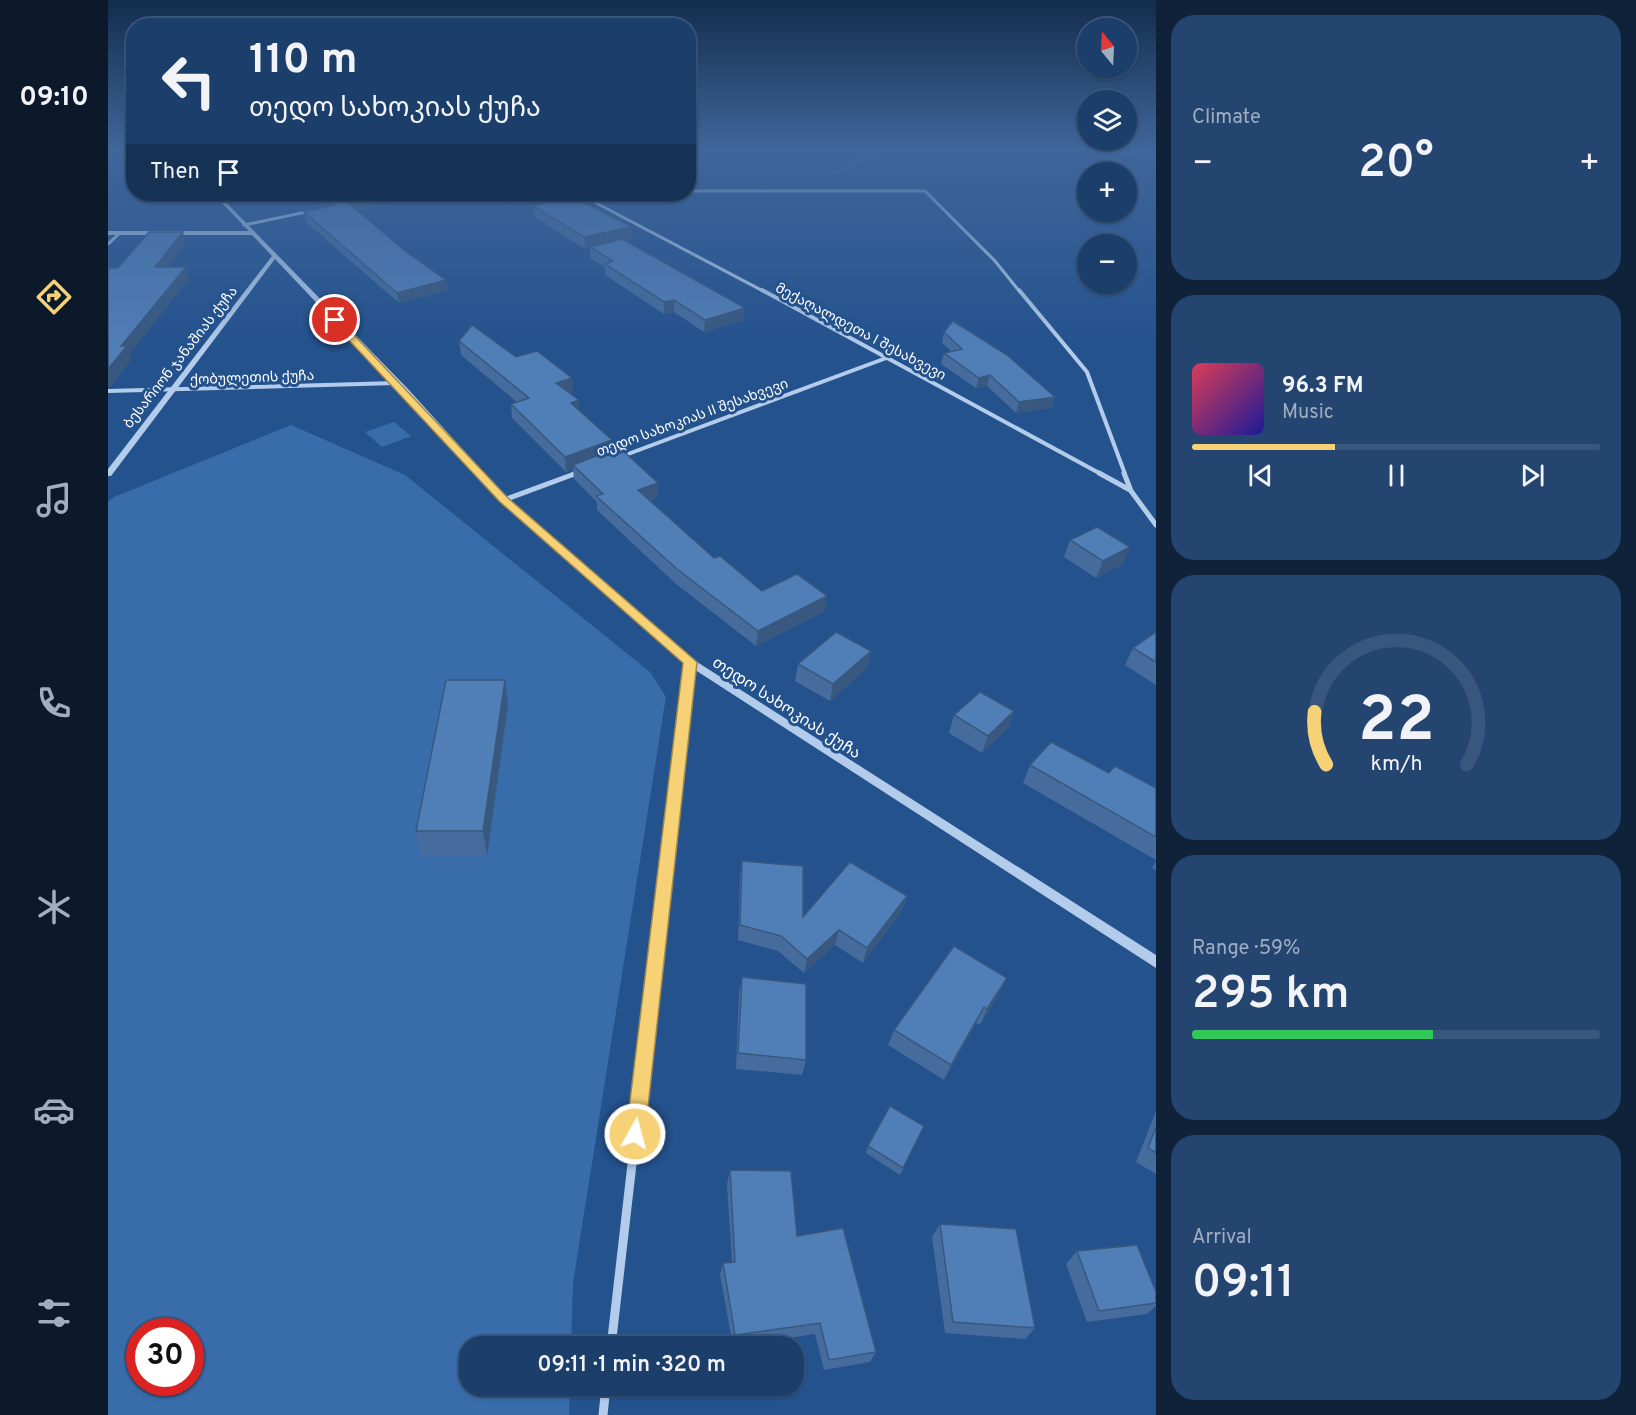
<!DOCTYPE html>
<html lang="en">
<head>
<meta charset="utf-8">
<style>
	:root { --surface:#1b3e6a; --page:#244570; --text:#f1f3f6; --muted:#a0aec1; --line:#39577e; --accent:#f6d176 }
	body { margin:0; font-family:Overpass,"Noto Sans Georgian",sans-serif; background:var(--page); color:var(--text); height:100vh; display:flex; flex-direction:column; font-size:22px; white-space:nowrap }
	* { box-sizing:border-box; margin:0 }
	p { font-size:20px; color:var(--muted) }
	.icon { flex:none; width:33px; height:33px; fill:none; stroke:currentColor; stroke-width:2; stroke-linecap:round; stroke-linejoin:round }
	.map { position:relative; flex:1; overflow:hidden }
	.drawer { display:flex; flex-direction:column; gap:15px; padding:15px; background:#0f223a; width:480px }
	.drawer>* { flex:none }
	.banner { position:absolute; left:18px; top:18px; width:570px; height:183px; border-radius:24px; box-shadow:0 2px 4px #0004,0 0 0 2px var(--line); background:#1b3e6a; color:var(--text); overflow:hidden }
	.needle { width:39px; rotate:342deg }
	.fabs { position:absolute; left:969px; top:18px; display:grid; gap:12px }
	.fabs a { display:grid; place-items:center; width:60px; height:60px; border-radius:50%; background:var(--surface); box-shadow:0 2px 4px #0004,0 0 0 2px var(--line); font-size:30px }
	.speed { position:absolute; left:18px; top:1318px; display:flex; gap:12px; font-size:30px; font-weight:700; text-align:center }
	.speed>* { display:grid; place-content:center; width:78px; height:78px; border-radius:50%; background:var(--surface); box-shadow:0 2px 4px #0004,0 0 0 2px var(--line); line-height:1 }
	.speed .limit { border:9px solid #d22; background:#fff; color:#111 }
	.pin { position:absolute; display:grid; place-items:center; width:51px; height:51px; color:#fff; margin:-26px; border:3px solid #fff; border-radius:50%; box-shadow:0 2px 6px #0007 }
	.me { position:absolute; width:66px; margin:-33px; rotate:7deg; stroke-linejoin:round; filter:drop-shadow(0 0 4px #0008) }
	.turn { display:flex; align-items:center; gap:21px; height:126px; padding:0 24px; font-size:27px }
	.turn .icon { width:78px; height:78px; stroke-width:2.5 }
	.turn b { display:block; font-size:42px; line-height:51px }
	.then { display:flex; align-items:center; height:57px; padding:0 24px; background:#0003; gap:12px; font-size:22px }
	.big { font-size:45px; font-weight:600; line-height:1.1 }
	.drawer .widget { flex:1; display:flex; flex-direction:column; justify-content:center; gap:9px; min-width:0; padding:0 21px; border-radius:24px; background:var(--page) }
	.drawer .dial { align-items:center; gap:0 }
	.dial svg { height:156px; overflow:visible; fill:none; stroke:var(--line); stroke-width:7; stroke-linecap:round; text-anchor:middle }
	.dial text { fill:var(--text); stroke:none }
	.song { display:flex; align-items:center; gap:18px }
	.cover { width:72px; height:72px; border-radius:9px; background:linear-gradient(135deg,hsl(350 70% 55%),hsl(240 70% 35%)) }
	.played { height:6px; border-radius:3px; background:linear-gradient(90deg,var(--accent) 35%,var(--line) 35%) }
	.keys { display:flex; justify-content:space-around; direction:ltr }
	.heat { display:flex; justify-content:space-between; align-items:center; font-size:33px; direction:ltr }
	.charge { height:9px; border-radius:4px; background:linear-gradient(90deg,#34c759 59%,var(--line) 0) }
	.trip { position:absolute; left:351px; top:1336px; width:345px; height:60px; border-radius:24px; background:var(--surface); box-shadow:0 2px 4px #0004,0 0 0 2px var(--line); font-weight:600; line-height:60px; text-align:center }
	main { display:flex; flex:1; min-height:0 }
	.menu { display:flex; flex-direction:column; width:108px; justify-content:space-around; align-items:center; background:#0b192a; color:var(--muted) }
	.menu .icon { width:42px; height:42px }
	.menu .selected { color:var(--accent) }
	.menu b { font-size:27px; color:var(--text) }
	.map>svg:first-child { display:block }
</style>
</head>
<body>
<main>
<nav class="menu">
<b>09:10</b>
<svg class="icon selected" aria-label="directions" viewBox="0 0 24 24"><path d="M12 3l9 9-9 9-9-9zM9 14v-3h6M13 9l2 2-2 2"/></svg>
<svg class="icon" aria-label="music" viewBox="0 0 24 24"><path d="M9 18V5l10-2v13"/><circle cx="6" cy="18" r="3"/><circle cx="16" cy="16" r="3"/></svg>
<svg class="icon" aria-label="phone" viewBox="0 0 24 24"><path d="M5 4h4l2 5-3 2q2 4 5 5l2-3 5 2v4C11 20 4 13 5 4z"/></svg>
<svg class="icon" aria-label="climate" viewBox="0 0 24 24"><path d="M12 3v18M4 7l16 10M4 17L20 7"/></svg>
<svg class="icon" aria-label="car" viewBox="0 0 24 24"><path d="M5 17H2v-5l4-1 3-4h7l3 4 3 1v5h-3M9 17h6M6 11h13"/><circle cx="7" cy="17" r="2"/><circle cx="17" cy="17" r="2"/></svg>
<svg class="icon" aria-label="filters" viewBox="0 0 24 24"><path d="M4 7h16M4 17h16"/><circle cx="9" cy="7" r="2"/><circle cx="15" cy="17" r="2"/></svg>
</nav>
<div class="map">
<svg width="1048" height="1415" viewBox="0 0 1048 1415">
	<rect width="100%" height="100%" fill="#24528d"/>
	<g fill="#386caa" fill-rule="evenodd">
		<path d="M 286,422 L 303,436 L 274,447 L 257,432 Z"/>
		<path d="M 183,425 L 297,475 L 542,672 L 558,697 L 465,1283 L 463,1347 L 362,1347 L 362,1386 L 462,1386 L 461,1415 L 0,1415 L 0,502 L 6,497 ZM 32,1332 L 82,1332 L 82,1383 L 32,1383 Z"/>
	</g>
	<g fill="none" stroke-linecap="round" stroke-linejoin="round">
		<g stroke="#b3cceb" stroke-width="2" stroke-dasharray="1.5 2" stroke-linecap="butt">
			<path d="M 979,150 L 1048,156"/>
			<path d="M 725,173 L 777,150"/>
		</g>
		<g stroke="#b3cceb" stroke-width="3">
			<path d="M 580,191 L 817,191 L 887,261 L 912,292"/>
			<path d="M 471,194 L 657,292"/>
			<path d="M 136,225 L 203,211"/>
			<path d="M 0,244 L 12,233"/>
		</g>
		<g stroke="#b3cceb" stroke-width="4">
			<path d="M 654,290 L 993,474"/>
			<path d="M 911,290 L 979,372 L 1017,474"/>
			<path d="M 0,391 L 288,383"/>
			<path d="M 512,457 L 781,357"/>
			<path d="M 465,474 L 471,472"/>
		</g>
		<g stroke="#b3cceb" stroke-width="5">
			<path d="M 991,473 L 1022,490"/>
			<path d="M 1016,473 L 1023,491 L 1048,525"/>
			<path d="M 396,500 L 469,473"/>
			<path d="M 576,711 L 582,662"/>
		</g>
		<path stroke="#b3cceb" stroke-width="7" d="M 541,1018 L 577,710"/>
		<g stroke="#b3cceb" stroke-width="9">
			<path d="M 503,1347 L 541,1016"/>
			<path d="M 495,1415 L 498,1386"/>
		</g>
		<path fill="#b3cceb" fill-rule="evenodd" d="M 105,194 L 110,194 L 300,389 L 399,498 L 586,660 L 1048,955 L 1048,968 L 578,664 L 393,502 L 294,393 L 167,259 L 3,476 L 0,476 L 0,469 L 164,256 L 144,235 L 0,235 L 0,231 L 141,231 Z"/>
	</g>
	<g fill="#456c9d">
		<path d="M 195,194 L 323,194 L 248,210 L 340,290 L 291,303 L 198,222 L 196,212 L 222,206 L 222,203 L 214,205 Z"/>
		<path d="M 425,206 L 524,239 L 517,241 L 636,320 L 596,332 L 566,312 L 556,314 L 497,275 L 497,267 L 482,258 L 482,248 L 477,249 L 426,217 Z"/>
		<path d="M 836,332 L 947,397 L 943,408 L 908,413 L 879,386 L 868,388 L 833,364 L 836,353 L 843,351 L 834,343 Z"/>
		<path d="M 351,341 L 408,357 L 464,378 L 465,392 L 462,393 L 471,411 L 504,440 L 504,450 L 550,483 L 550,497 L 541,501 L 606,558 L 654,591 L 717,611 L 648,646 L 568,584 L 489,510 L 489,502 L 466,479 L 465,469 L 458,472 L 404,418 L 403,404 L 409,402 L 353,355 Z"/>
		<path d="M 962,540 L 1015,564 L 988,578 L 956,557 Z"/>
		<path d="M 1048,632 L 1048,685 L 1017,665 L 1025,648 Z"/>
		<path d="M 763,651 L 759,668 L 722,701 L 687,681 L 690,664 Z"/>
		<path d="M 397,680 L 400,705 L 379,856 L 314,856 L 308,831 Z"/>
		<path d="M 906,711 L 900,728 L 874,753 L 841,733 L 846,715 Z"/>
		<path d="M 922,765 L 1001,773 L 1048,788 L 1048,860 L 915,783 Z"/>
		<path d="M 634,861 L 695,917 L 799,896 L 794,911 L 755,963 L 727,945 L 696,973 L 670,951 L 630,940 L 632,876 Z"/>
		<path d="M 1048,861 L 1048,870 L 1044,868 Z"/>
		<path d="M 634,977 L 698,1060 L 694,1075 L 628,1069 L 631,993 Z"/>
		<path d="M 891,994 L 872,1025 L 868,1023 L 836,1080 L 780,1045 L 786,1030 Z"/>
		<path d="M 1048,1111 L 1048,1174 L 1028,1162 Z"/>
		<path d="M 816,1126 L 792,1175 L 758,1153 L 760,1146 Z"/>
		<path d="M 622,1170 L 689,1236 L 768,1352 L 762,1362 L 716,1370 L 707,1334 L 625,1346 L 612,1275 L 615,1263 L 624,1262 L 619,1184 Z"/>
		<path d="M 832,1224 L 927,1328 L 917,1339 L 837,1333 L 824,1237 Z"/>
		<path d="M 969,1251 L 1048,1292 L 1048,1306 L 1039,1314 L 979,1322 L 958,1264 Z"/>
	</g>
	<g fill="#38587f">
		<path d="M 221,194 L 271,194 L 221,201 L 222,203 L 214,205 L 212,195 Z"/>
		<path d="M 279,194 L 323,194 L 241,212 L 239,202 Z"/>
		<path d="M 524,227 L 524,239 L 484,248 L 482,247 L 482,248 L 477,249 L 476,237 Z"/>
		<path d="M 75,232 L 78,244 L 51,279 L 47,267 Z"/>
		<path d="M 78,267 L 81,279 L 22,354 L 24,359 L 2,387 L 0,387 L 0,369 L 13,346 Z"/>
		<path d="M 338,280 L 340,290 L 291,303 L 289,293 Z"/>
		<path d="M 566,300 L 566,312 L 556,314 L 556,302 Z"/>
		<path d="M 637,308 L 636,320 L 596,332 L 597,320 Z"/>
		<path d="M 882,375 L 879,386 L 868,388 L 871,378 Z"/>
		<path d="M 464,378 L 465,392 L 449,397 L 448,383 Z"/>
		<path d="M 947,397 L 943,408 L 908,413 L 911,402 Z"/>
		<path d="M 471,400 L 471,415 L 463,403 Z"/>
		<path d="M 504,440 L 504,455 L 465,465 L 465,469 L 458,472 L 457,457 Z"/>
		<path d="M 550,483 L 550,497 L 529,505 L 530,490 Z"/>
		<path d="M 1022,547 L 1015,564 L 988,578 L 995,561 Z"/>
		<path d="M 719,596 L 717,611 L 648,646 L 650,631 Z"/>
		<path d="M 763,651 L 759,668 L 722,701 L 725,684 Z"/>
		<path d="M 397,680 L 400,705 L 379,856 L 375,831 Z"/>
		<path d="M 906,711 L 900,728 L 874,753 L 880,736 Z"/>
		<path d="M 799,896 L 794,911 L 755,963 L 759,948 Z"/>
		<path d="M 731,930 L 727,945 L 696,973 L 699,959 Z"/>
		<path d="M 899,978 L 891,994 L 872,1025 L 879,1009 Z"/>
		<path d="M 876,1007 L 868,1023 L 836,1080 L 843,1065 Z"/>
	</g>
	<g fill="#507eb6" stroke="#38587f" stroke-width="1.5">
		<path d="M 257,194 L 279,194 L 239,202 L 297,251 L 338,280 L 289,293 L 196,212 L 228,205 L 221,201 Z"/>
		<path d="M 463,196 L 524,227 L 476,237 L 425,206 Z"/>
		<path d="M 41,232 L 75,232 L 47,267 L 78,267 L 13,346 L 19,346 L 0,369 L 0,268 L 10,268 Z"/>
		<path d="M 514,239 L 637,308 L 597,320 L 566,300 L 556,302 L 497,264 L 505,261 L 482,247 Z"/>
		<path d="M 845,321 L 899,355 L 947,397 L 911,402 L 882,375 L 871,378 L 836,353 L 854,349 L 836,332 Z"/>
		<path d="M 364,325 L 408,357 L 429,351 L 464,378 L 448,383 L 471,400 L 463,403 L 504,440 L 457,457 L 403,404 L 421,398 L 351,341 Z"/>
		<path d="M 511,447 L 550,483 L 530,490 L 606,558 L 612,556 L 654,591 L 689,574 L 719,596 L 650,631 L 569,569 L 488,496 L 495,494 L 465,465 Z"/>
		<path d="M 989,527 L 1022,547 L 995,561 L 962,540 Z"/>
		<path d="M 728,632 L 763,651 L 725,684 L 690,664 Z"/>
		<path d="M 1048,632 L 1048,662 L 1025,648 Z"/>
		<path d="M 338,680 L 397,680 L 375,831 L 308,831 Z"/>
		<path d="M 872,692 L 906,711 L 880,736 L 846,715 Z"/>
		<path d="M 943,742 L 1001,773 L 1007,766 L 1048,788 L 1048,837 L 922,765 Z"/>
		<path d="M 634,861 L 695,866 L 695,917 L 742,862 L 799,896 L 759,948 L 731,930 L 699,959 L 673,936 L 632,925 Z"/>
		<path d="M 846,946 L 899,978 L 879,1009 L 876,1007 L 843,1065 L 786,1030 Z"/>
		<path d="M 634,977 L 698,984 L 698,1060 L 630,1053 Z"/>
		<path d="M 782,1106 L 816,1126 L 795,1168 L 760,1146 Z"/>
		<path d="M 1048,1127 L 1048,1153 L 1040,1148 Z"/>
		<path d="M 622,1170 L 683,1171 L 689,1236 L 735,1228 L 768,1352 L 721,1360 L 712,1323 L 627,1335 L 615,1263 L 627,1262 Z"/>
		<path d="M 832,1224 L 908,1229 L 927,1328 L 845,1322 Z"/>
		<path d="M 1029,1245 L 1048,1292 L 1048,1303 L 991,1311 L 969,1251 Z"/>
	</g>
	<linearGradient id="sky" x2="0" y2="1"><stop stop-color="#142d4e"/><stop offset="0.43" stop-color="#3f669a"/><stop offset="1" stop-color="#3f669a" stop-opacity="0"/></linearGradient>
	<rect width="1048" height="348" fill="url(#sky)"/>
	<path fill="#f6d176" stroke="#a0884d" stroke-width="1.5" d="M 224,318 L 230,318 L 400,498 L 589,662 L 537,1134 L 534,1141 L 527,1144 L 521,1141 L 518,1134 L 575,663 L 392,502 L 224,322 Z"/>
	<g text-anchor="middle" stroke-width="6" stroke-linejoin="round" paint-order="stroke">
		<g font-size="14" fill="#fff" stroke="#24528d">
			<text transform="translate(753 331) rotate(28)" y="5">მექაღალდეთა I შესახვევი</text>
			<text transform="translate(72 357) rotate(-52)" y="5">ბესარიონ ჯანაშიას ქუჩა</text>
			<text transform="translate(144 377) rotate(-2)" y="5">ქობულეთის ქუჩა</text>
			<text transform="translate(584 417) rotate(-20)" y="5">თედო სახოკიას II შესახვევი</text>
		</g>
		<g font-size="16" fill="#fff" stroke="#24528d">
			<text transform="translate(679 707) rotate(33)" y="6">თედო სახოკიას ქუჩა</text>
		</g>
	</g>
</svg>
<div class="fabs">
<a><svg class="needle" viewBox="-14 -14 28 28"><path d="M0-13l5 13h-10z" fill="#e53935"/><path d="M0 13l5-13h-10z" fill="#a0aec1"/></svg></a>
<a><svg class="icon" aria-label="layers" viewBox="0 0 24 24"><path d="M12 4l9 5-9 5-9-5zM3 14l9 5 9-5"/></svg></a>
<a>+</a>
<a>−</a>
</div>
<div class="speed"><div class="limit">30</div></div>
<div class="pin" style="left:227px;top:320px;background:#d93025"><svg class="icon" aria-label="arrive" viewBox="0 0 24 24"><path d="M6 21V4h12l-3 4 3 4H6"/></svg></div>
<svg class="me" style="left:527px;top:1134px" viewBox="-20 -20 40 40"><circle r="17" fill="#f6d176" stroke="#fff" stroke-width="3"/><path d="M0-11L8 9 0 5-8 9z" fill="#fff"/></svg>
<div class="trip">09:11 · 1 min · 320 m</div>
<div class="banner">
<div class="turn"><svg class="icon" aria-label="left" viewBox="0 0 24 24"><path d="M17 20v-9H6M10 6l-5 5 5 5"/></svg><div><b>110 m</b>თედო სახოკიას ქუჩა</div></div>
<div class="then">Then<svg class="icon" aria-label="arrive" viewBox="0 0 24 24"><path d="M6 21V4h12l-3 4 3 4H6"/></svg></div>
</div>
</div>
<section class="drawer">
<div class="widget"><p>Climate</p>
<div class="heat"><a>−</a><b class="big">20°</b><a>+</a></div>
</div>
<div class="widget">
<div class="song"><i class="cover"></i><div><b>96.3 FM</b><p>Music</p></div></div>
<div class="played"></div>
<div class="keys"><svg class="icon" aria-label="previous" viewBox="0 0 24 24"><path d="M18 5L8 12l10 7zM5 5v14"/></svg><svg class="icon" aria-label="pause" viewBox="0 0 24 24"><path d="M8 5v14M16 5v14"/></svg><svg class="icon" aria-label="next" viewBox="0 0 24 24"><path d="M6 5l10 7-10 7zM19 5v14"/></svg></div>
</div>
<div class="widget dial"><svg viewBox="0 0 100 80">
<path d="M14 69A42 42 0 1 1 86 69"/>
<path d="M14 69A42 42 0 0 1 8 42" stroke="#f6d176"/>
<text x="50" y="56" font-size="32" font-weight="700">22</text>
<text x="50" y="72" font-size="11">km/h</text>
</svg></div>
<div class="widget"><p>Range · 59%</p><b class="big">295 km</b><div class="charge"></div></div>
<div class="widget"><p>Arrival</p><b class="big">09:11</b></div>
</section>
</main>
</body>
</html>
